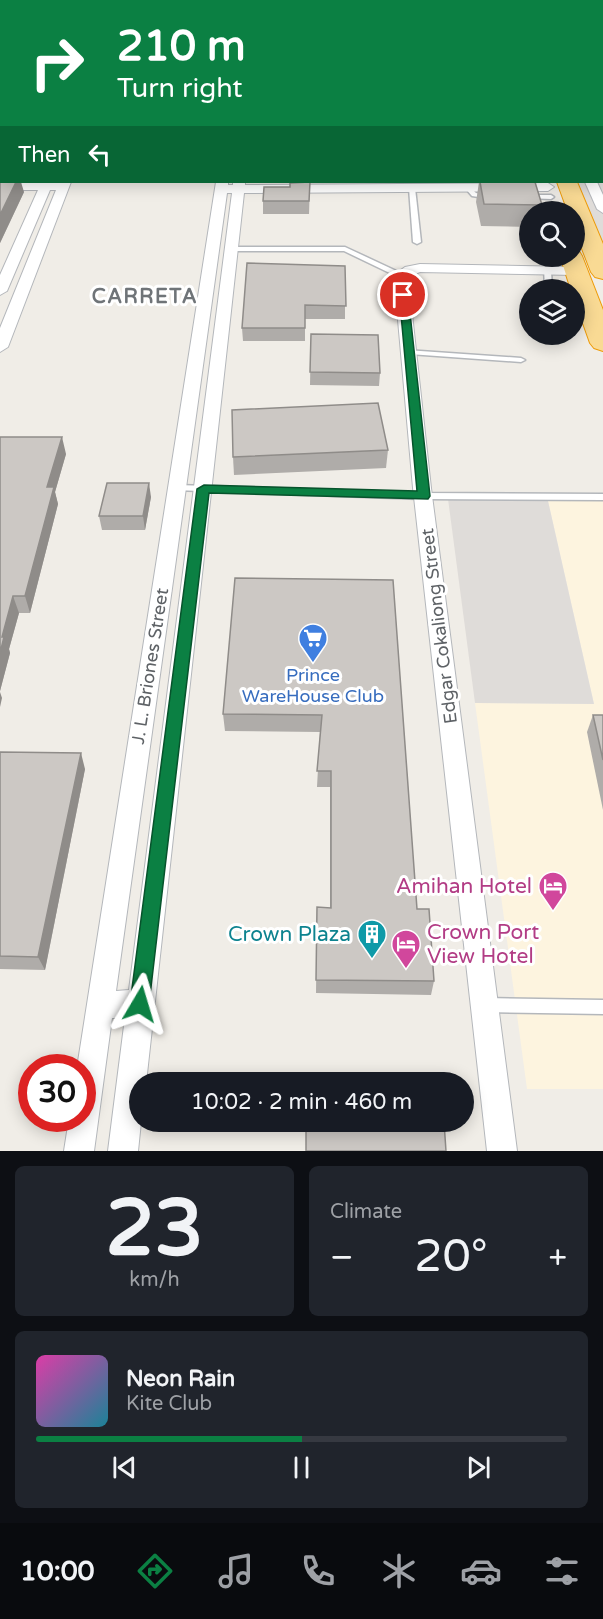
<!DOCTYPE html>
<html lang="en">
<head>
<meta charset="utf-8">
<style>
	:root { --surface:#171b24; --page:#20242c; --text:#f1f3f6; --muted:#9ea1a6; --line:#363941; --accent:#0b8043 }
	body { margin:0; font-family:"Varela Round",sans-serif; background:var(--page); color:var(--text); height:100vh; display:flex; flex-direction:column; font-size:22px; white-space:nowrap }
	* { box-sizing:border-box; margin:0 }
	p { font-size:20px; color:var(--muted) }
	.icon { flex:none; width:33px; height:33px; fill:none; stroke:currentColor; stroke-width:2; stroke-linecap:round; stroke-linejoin:round }
	.map { position:relative; height:1151px; overflow:hidden }
	.drawer { display:flex; flex-direction:column; gap:15px; padding:15px; background:#0d0f14; flex:1 }
	.drawer>* { flex:none }
	.guide { position:absolute; left:0px; top:0px; width:603px; height:183px; box-shadow:0 3px 15px #0003; background:#0b8043; color:#fff; overflow:hidden }
	.fabs { position:absolute; left:519px; top:201px; display:grid; gap:12px }
	.fabs a { display:grid; place-items:center; width:66px; height:66px; border-radius:50%; background:var(--surface); box-shadow:0 3px 15px #0003; font-size:30px }
	.speed { position:absolute; left:18px; top:1054px; display:flex; gap:12px; font-size:30px; font-weight:700; text-align:center }
	.speed>* { display:grid; place-content:center; width:78px; height:78px; border-radius:50%; background:var(--surface); box-shadow:0 3px 15px #0003; line-height:1 }
	.speed .limit { border:9px solid #d22; background:#fff; color:#111 }
	.pin { position:absolute; display:grid; place-items:center; width:51px; height:51px; color:#fff; margin:-26px; border:3px solid #fff; border-radius:50%; box-shadow:0 2px 6px #0007 }
	.me { position:absolute; width:66px; margin:-33px; rotate:7deg; stroke-linejoin:round; filter:drop-shadow(0 0 4px #0008) }
	.turn { display:flex; align-items:center; gap:21px; height:126px; padding:0 18px; font-size:27px }
	.turn .icon { width:78px; height:78px; stroke-width:2.5 }
	.turn b { display:block; font-size:42px; line-height:51px }
	.then { display:flex; align-items:center; height:57px; padding:0 18px; background:#0003; gap:12px; font-size:22px }
	.big { font-size:45px; font-weight:600; line-height:1.1 }
	.drawer .card { flex:1; display:flex; flex-direction:column; justify-content:center; gap:9px; min-width:0; padding:0 21px; border-radius:9px; background:var(--page) }
	.drawer .dial { align-items:center; gap:0 }
	.dial b { font-size:78px; line-height:1 }
	.song { display:flex; align-items:center; gap:18px }
	.cover { width:72px; height:72px; border-radius:9px; background:linear-gradient(135deg,hsl(320 70% 55%),hsl(190 70% 35%)) }
	.played { height:6px; border-radius:3px; background:linear-gradient(90deg,var(--accent) 50%,var(--line) 50%) }
	.keys { display:flex; justify-content:space-around; direction:ltr }
	.heat { display:flex; justify-content:space-between; align-items:center; font-size:33px; direction:ltr }
	.drawer .tiles { flex:1; display:grid; gap:15px; grid-template-columns:1fr 1fr }
	.card:last-child { grid-column:span 2 }
	.trip { position:absolute; left:129px; top:1072px; width:345px; height:60px; border-radius:30px; background:var(--surface); box-shadow:0 3px 15px #0003; font-weight:600; line-height:60px; text-align:center }
	.tabs { display:flex; height:96px; justify-content:space-around; align-items:center; background:#090b0e; color:var(--muted) }
	.tabs .icon { width:42px; height:42px }
	.tabs .on { color:var(--accent) }
	.tabs b { font-size:27px; color:var(--text) }
	.map>svg:first-child { display:block }
</style>
</head>
<body>
<div class="map">
<svg width="603" height="1151" viewBox="0 0 603 1151">
	<rect width="100%" height="100%" fill="#f0ede7"/>
	<path fill="#fdf4df" d="M 548,501 L 603,501 L 603,1089 L 527,1089 L 475,703 L 594,704 Z"/>
	<g fill="#dfdcd9">
		<path d="M 502,0 L 603,0 L 603,243 L 577,182 L 602,182 L 602,2 Z"/>
		<path d="M 448,499 L 548,501 L 594,704 L 475,703 Z"/>
	</g>
	<g fill="none" stroke-linecap="round" stroke-linejoin="round">
		<g stroke="#b4b7bb" stroke-width="3">
			<g id="lane">
				<rect x="316" y="0" width="4" height="2"/>
				<rect x="344" y="0" width="4" height="2"/>
				<rect x="377" y="0" width="4" height="2"/>
				<path d="M 532,0 L 536,0 L 537,2 L 532,2 Z"/>
				<rect x="602" y="75" width="1" height="4"/>
				<rect x="602" y="109" width="1" height="4"/>
				<rect x="602" y="123" width="1" height="4"/>
				<path d="M 602,134 L 603,134 L 603,141 L 602,140 Z"/>
				<path d="M 412,186 L 415,188 L 421,242 L 417,244 L 413,242 L 409,188 Z"/>
				<path d="M 466,187 L 470,187 L 476,193 L 494,197 L 491,199 L 472,196 L 465,188 Z"/>
				<path d="M 528,195 L 551,195 L 554,197 L 551,199 L 526,198 L 526,196 Z"/>
				<path d="M 229,247 L 345,247 L 405,275 L 398,277 L 344,251 L 229,251 Z"/>
				<path d="M 544,268 L 551,270 L 552,290 L 545,288 Z"/>
				<path d="M 406,350 L 521,358 L 525,360 L 521,362 L 409,354 L 405,352 Z"/>
				<path d="M 177,485 L 423,493 L 603,494 L 603,500 L 423,499 L 174,490 L 172,488 Z"/>
				<path d="M 486,998 L 603,1000 L 603,1014 L 486,1012 L 481,1010 L 479,1005 L 481,1000 Z"/>
			</g>
		</g>
		<g stroke="#b4b7bb" stroke-width="2">
			<g id="street">
				<path d="M 507,0 L 515,0 L 516,2 L 507,2 Z"/>
				<rect x="602" y="24" width="1" height="6"/>
				<path d="M 0,182 L 71,182 L 8,347 L 0,352 L 0,328 L 56,190 L 50,190 L 7,291 L 0,295 L 0,275 L 38,190 L 0,190 Z"/>
				<path d="M 216,182 L 228,182 L 228,185 L 233,185 L 233,182 L 245,182 L 245,185 L 548,183 L 554,187 L 548,191 L 244,193 L 146,1083 L 140,1083 L 140,1122 L 141,1122 L 138,1151 L 108,1151 L 125,1018 L 112,1018 L 94,1151 L 64,1151 L 69,1119 L 82,1119 L 82,1068 L 77,1068 ZM 227,193 L 232,193 L 129,990 L 116,991 Z"/>
				<path d="M 585,182 L 597,182 L 603,195 L 603,213 L 597,209 Z"/>
				<path d="M 420,264 L 575,267 L 582,271 L 575,275 L 420,272 L 408,277 L 431,488 L 517,1151 L 487,1151 L 413,488 L 394,275 L 405,267 Z"/>
			</g>
		</g>
		<g stroke="#ee9b08" stroke-width="2">
			<g id="highway">
				<path d="M 488,0 L 502,0 L 503,2 L 488,2 Z"/>
				<path d="M 557,182 L 577,182 L 603,244 L 603,279 L 595,277 L 591,272 L 574,228 L 574,212 L 568,212 Z"/>
				<path d="M 574,250 L 579,251 L 582,256 L 603,310 L 603,351 L 594,348 L 590,343 L 574,298 L 574,290 L 571,290 L 560,256 L 574,256 Z"/>
			</g>
		</g>
		<use href="#lane" fill="#fff" fill-rule="evenodd"/>
		<use href="#street" fill="#fff" fill-rule="evenodd"/>
		<use href="#highway" fill="#f9da94" fill-rule="evenodd"/>
	</g>
	<g fill="#afaca9">
		<path d="M 0,0 L 53,0 L 52,2 L 2,2 L 2,75 L 0,75 Z"/>
		<path d="M 72,0 L 122,0 L 121,2 L 73,2 Z"/>
		<rect x="137" y="0" width="175" height="2"/>
		<path d="M 385,0 L 458,0 L 447,2 L 386,2 Z"/>
		<path d="M 541,0 L 603,0 L 603,21 L 602,21 L 602,2 L 542,2 Z"/>
		<path d="M 0,108 L 2,108 L 2,182 L 24,192 L 0,243 Z"/>
		<path d="M 310,182 L 309,214 L 263,214 L 263,201 Z"/>
		<path d="M 479,182 L 542,205 L 541,212 L 530,212 L 530,227 L 481,226 L 476,202 Z"/>
		<path d="M 345,266 L 345,319 L 305,319 L 305,341 L 243,341 L 242,328 Z"/>
		<path d="M 311,334 L 380,373 L 379,386 L 310,385 Z"/>
		<path d="M 0,437 L 66,454 L 55,492 L 58,504 L 30,613 L 19,613 L 9,649 L 10,653 L 0,691 Z"/>
		<path d="M 388,450 L 386,468 L 234,475 L 233,457 Z"/>
		<path d="M 151,497 L 145,530 L 102,530 L 99,516 Z"/>
		<path d="M 393,580 L 417,909 L 434,981 L 431,995 L 316,993 L 317,907 L 330,908 L 330,787 L 317,787 L 320,732 L 225,731 L 223,714 Z"/>
		<path d="M 593,715 L 603,715 L 603,810 L 587,732 Z"/>
		<path d="M 0,752 L 85,769 L 45,970 L 0,969 Z"/>
	</g>
	<g fill="#8f8c89">
		<path d="M 44,0 L 53,0 L 52,2 L 43,2 Z"/>
		<path d="M 437,0 L 458,0 L 437,2 Z"/>
		<path d="M 16,182 L 21,182 L 24,192 L 0,243 L 0,215 Z"/>
		<path d="M 62,437 L 66,454 L 55,492 L 58,504 L 30,613 L 25,596 L 47,487 Z"/>
		<path d="M 149,483 L 151,497 L 145,530 L 143,516 Z"/>
		<path d="M 13,596 L 19,613 L 9,649 L 10,653 L 0,691 L 0,653 L 2,637 Z"/>
		<path d="M 0,692 L 2,698 L 0,707 Z"/>
		<path d="M 81,753 L 85,769 L 45,970 L 38,957 Z"/>
	</g>
	<g fill="#ccc8c4" stroke="#8f8c89" stroke-width="1.5">
		<path d="M 0,0 L 44,0 L 43,2 L 2,2 L 2,15 L 0,14 L 1,4 L 0,4 Z"/>
		<path d="M 185,0 L 305,0 L 305,2 L 184,2 Z"/>
		<path d="M 549,0 L 603,0 L 603,9 L 602,9 L 602,2 L 550,2 Z"/>
		<path d="M 2,18 L 2,62 L 0,62 L 0,24 L 1,24 Z"/>
		<rect x="0" y="108" width="2" height="28"/>
		<path d="M 2,137 L 2,163 L 0,163 L 0,140 Z"/>
		<path d="M 0,174 L 2,174 L 2,182 L 16,182 L 0,215 Z"/>
		<path d="M 310,182 L 309,201 L 263,201 L 264,187 L 290,187 L 290,183 Z"/>
		<path d="M 480,182 L 535,182 L 542,205 L 484,204 Z"/>
		<path d="M 247,263 L 345,266 L 346,306 L 305,305 L 305,328 L 242,328 Z"/>
		<path d="M 311,334 L 378,335 L 380,373 L 310,372 Z"/>
		<path d="M 378,403 L 388,450 L 233,457 L 232,410 Z"/>
		<path d="M 0,437 L 62,437 L 47,487 L 54,487 L 25,596 L 13,596 L 2,637 L 4,637 L 0,653 Z"/>
		<path d="M 107,483 L 149,483 L 143,516 L 99,516 Z"/>
		<path d="M 235,578 L 393,580 L 417,909 L 429,909 L 434,981 L 316,980 L 317,907 L 331,908 L 331,771 L 317,771 L 322,715 L 223,714 Z"/>
		<path d="M 593,715 L 603,715 L 603,760 Z"/>
		<path d="M 0,752 L 81,753 L 38,957 L 0,956 Z"/>
		<path d="M 307,1080 L 441,1082 L 441,1083 L 306,1083 Z"/>
		<path d="M 306,1122 L 444,1122 L 446,1151 L 306,1151 Z"/>
	</g>
	<path fill="#0b8043" stroke="#07532c" stroke-width="1.5" d="M 399,292 L 408,295 L 430,496 L 428,499 L 209,493 L 149,1004 L 147,1011 L 140,1014 L 133,1011 L 130,1004 L 197,489 L 204,485 L 417,491 Z"/>
	<defs>
		<g id="supermarket-pin" transform="scale(1.5)"><path d="M0 17L-7.5 6A9.5 9.5 0 1 1 7.5 6Z" fill="#3f7fe0" stroke="#fff"/><path d="M-6-5.5h2.5l.6 2H6L4.5 2H-2.5L-4.4-4H-6ZM-1.5 3.2a1.3 1.3 0 1 0 .1 0ZM3 3.2a1.3 1.3 0 1 0 .1 0Z" fill="#fff"/></g>
		<g id="hotel-pin" transform="scale(1.5)"><path d="M0 17L-7.5 6A9.5 9.5 0 1 1 7.5 6Z" fill="#d1479c" stroke="#fff"/><path d="M-6-4.5h1.5V1H6V5H4.5V3h-9V5H-6ZM-4 0a1.8 1.8 0 1 1 3.6 0ZM.5 0V-2.5h3Q6-2.5 6 0Z" fill="#fff"/></g>
		<g id="building-pin" transform="scale(1.5)"><path d="M0 17L-7.5 6A9.5 9.5 0 1 1 7.5 6Z" fill="#0f9aa8" stroke="#fff"/><path d="M-4-6H4V6H1V3H-1V6H-4ZM-2.5-4.3h1.7v1.8h-1.7ZM.8-4.3h1.7v1.8H.8ZM-2.5-1h1.7V.8h-1.7ZM.8-1h1.7V.8H.8Z" fill="#fff"/></g>
	</defs>
	<g fill-rule="evenodd">
		<use href="#supermarket-pin" x="313" y="638"/>
		<use href="#hotel-pin" x="553" y="886"/>
		<use href="#building-pin" x="372" y="934"/>
		<use href="#hotel-pin" x="406" y="944"/>
	</g>
	<g text-anchor="middle" stroke-width="6" stroke-linejoin="round" paint-order="stroke">
		<g font-size="18" fill="#5e6266" stroke="#fff">
			<text transform="translate(439 626) rotate(-97)" y="6">Edgar Cokaliong Street</text>
			<text transform="translate(150 666) rotate(-81)" y="6">J. L. Briones Street</text>
		</g>
		<g font-size="18" fill="#366cbe" stroke="#fff">
			<text x="313" y="681">Prince<tspan x="313" dy="21">WareHouse Club</tspan></text>
		</g>
		<g font-size="20" font-weight="bold" letter-spacing="1.5" fill="#6f7478" stroke="#fff">
			<text x="145" y="303">CARRETA</text>
		</g>
		<g font-size="21" fill="#b23c85" stroke="#fff" text-anchor="end">
			<text x="532" y="893">Amihan Hotel</text>
			<text x="427" y="939" text-anchor="start">Crown Port<tspan x="427" dy="24">View Hotel</tspan></text>
		</g>
		<g font-size="21" fill="#0d838f" stroke="#fff" text-anchor="end">
			<text x="351" y="941">Crown Plaza</text>
		</g>
	</g>
</svg>
<div class="fabs">
<a><svg class="icon" aria-label="search" viewBox="0 0 24 24"><circle cx="10" cy="10" r="6"/><path d="M15 15l6 6"/></svg></a>
<a><svg class="icon" aria-label="layers" viewBox="0 0 24 24"><path d="M12 4l9 5-9 5-9-5zM3 14l9 5 9-5"/></svg></a>
</div>
<div class="speed"><div class="limit">30</div></div>
<div class="pin" style="left:403px;top:295px;background:#d93025"><svg class="icon" aria-label="arrive" viewBox="0 0 24 24"><path d="M6 21V4h12l-3 4 3 4H6"/></svg></div>
<svg class="me" style="left:140px;top:1004px" viewBox="-20 -20 40 40"><path d="M0-17L14 15 0 8-14 15z" fill="#0b8043" stroke="#fff" stroke-width="4"/></svg>
<div class="trip">10:02 · 2 min · 460 m</div>
<div class="guide">
<div class="turn"><svg class="icon" aria-label="right" viewBox="0 0 24 24"><path d="M7 20v-9h11M14 6l5 5-5 5"/></svg><div><b>210 m</b>Turn right</div></div>
<div class="then">Then<svg class="icon" aria-label="left" viewBox="0 0 24 24"><path d="M17 20v-9H6M10 6l-5 5 5 5"/></svg></div>
</div>
</div>
<section class="drawer">
<div class="tiles">
<div class="card dial"><b>23</b><p>km/h</p></div>
<div class="card"><p>Climate</p>
<div class="heat"><a>−</a><b class="big">20°</b><a>+</a></div>
</div>
<div class="card">
<div class="song"><i class="cover"></i><div><b>Neon Rain</b><p>Kite Club</p></div></div>
<div class="played"></div>
<div class="keys"><svg class="icon" aria-label="previous" viewBox="0 0 24 24"><path d="M18 5L8 12l10 7zM5 5v14"/></svg><svg class="icon" aria-label="pause" viewBox="0 0 24 24"><path d="M8 5v14M16 5v14"/></svg><svg class="icon" aria-label="next" viewBox="0 0 24 24"><path d="M6 5l10 7-10 7zM19 5v14"/></svg></div>
</div>
</div>
</section>
<nav class="tabs">
<b>10:00</b>
<svg class="icon on" aria-label="directions" viewBox="0 0 24 24"><path d="M12 3l9 9-9 9-9-9zM9 14v-3h6M13 9l2 2-2 2"/></svg>
<svg class="icon" aria-label="music" viewBox="0 0 24 24"><path d="M9 18V5l10-2v13"/><circle cx="6" cy="18" r="3"/><circle cx="16" cy="16" r="3"/></svg>
<svg class="icon" aria-label="phone" viewBox="0 0 24 24"><path d="M5 4h4l2 5-3 2q2 4 5 5l2-3 5 2v4C11 20 4 13 5 4z"/></svg>
<svg class="icon" aria-label="climate" viewBox="0 0 24 24"><path d="M12 3v18M4 7l16 10M4 17L20 7"/></svg>
<svg class="icon" aria-label="car" viewBox="0 0 24 24"><path d="M5 17H2v-5l4-1 3-4h7l3 4 3 1v5h-3M9 17h6M6 11h13"/><circle cx="7" cy="17" r="2"/><circle cx="17" cy="17" r="2"/></svg>
<svg class="icon" aria-label="filters" viewBox="0 0 24 24"><path d="M4 7h16M4 17h16"/><circle cx="9" cy="7" r="2"/><circle cx="15" cy="17" r="2"/></svg>
</nav>
</body>
</html>
